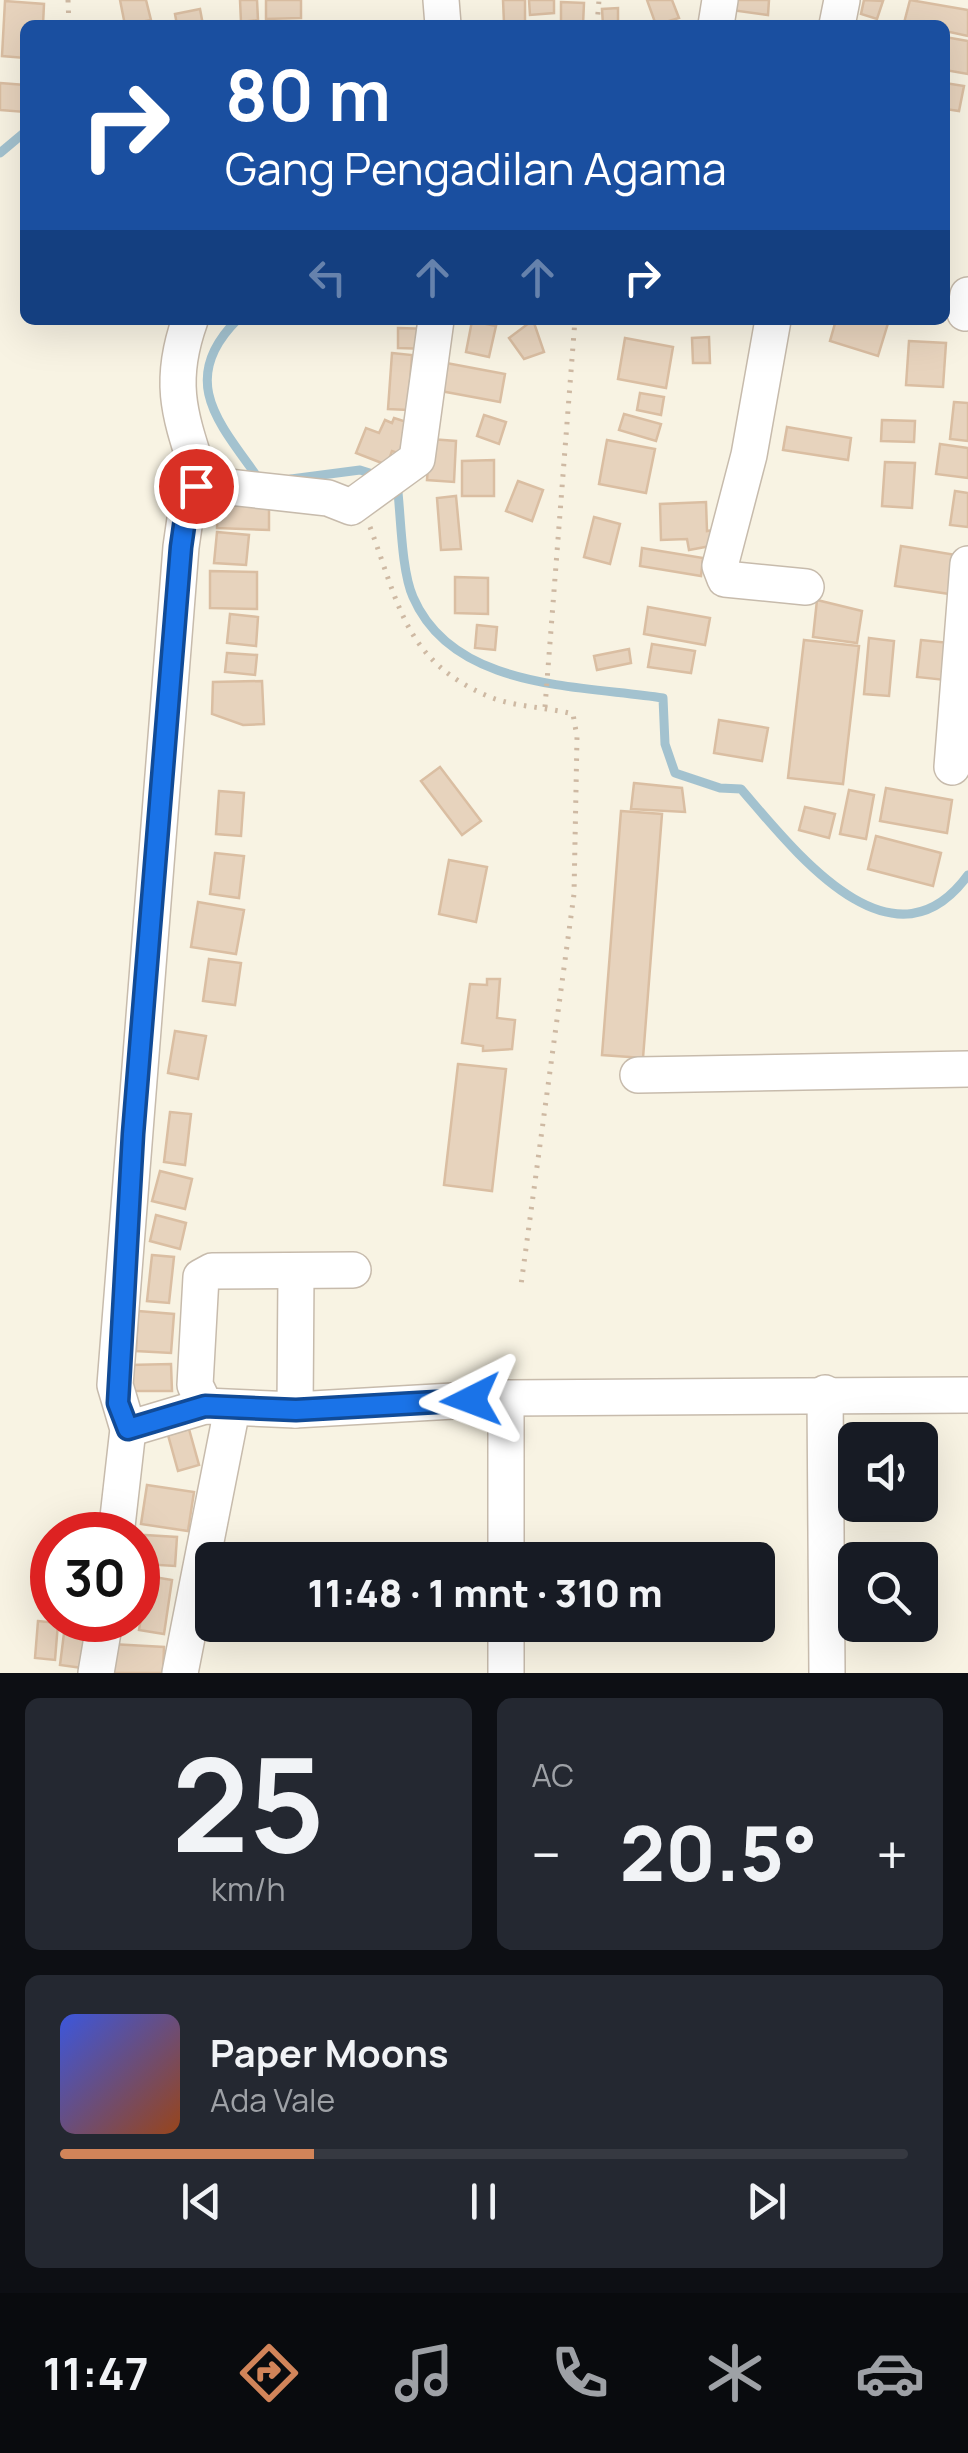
<!DOCTYPE html>
<html lang="id">
<head>
<meta charset="utf-8">
<style>
	:root { --surface:#171b24; --page:#242831; --text:#f1f3f6; --muted:#9ea1a6; --line:#363941; --accent:#d18459 }
	body { margin:0; font-family:Manrope,sans-serif; background:var(--page); color:var(--text); height:100vh; display:flex; flex-direction:column; font-size:38px; white-space:nowrap }
	* { box-sizing:border-box; margin:0 }
	p { font-size:32px; color:var(--muted) }
	.icon { flex:none; width:55px; height:55px; fill:none; stroke:currentColor; stroke-width:2; stroke-linecap:round; stroke-linejoin:round }
	.map { position:relative; height:1673px; overflow:hidden }
	.sheet { display:flex; flex-direction:column; gap:25px; padding:25px; background:#0d0f14; flex:1 }
	.sheet>* { flex:none }
	.guide { position:absolute; left:20px; top:20px; width:930px; height:305px; border-radius:15px; box-shadow:0 10px 40px #0002; background:#1a4fa0; color:#fff; overflow:hidden }
	.controls { position:absolute; left:838px; top:1422px; display:grid; gap:20px }
	.controls a { display:grid; place-items:center; width:100px; height:100px; border-radius:15px; background:var(--surface); box-shadow:0 10px 40px #0002; font-size:50px }
	.speed { position:absolute; left:30px; top:1512px; display:flex; gap:20px; font-size:50px; font-weight:700; text-align:center }
	.speed>* { display:grid; place-content:center; width:130px; height:130px; border-radius:50%; background:var(--surface); box-shadow:0 10px 40px #0002; line-height:1 }
	.speed .limit { border:15px solid #d22; background:#fff; color:#111 }
	.pin { position:absolute; display:grid; place-items:center; width:85px; height:85px; color:#fff; margin:-42px; border:5px solid #fff; border-radius:50%; box-shadow:0 2px 10px #0007 }
	.me { position:absolute; width:110px; margin:-55px; rotate:267deg; stroke-linejoin:round; filter:drop-shadow(0 0 8px #0008) }
	.turn { display:flex; align-items:center; gap:35px; height:210px; padding:0 40px; font-size:45px }
	.turn .icon { width:130px; height:130px; stroke-width:2.5 }
	.turn b { display:block; font-size:70px; line-height:85px }
	.lanes { display:flex; align-items:center; height:95px; padding:0 40px; background:#0003; justify-content:center; gap:50px; direction:ltr }
	.lanes .off { opacity:.35 }
	.big { font-size:75px; font-weight:800; line-height:1.1 }
	.sheet .card { flex:1; display:flex; flex-direction:column; justify-content:center; gap:15px; min-width:0; padding:0 35px; border-radius:15px; background:var(--page) }
	.sheet .dial { align-items:center; gap:0 }
	.dial b { font-size:130px; line-height:1 }
	.song { display:flex; align-items:center; gap:30px }
	.cover { width:120px; height:120px; border-radius:15px; background:linear-gradient(135deg,hsl(230 70% 55%),hsl(20 70% 35%)) }
	.played { height:10px; border-radius:5px; background:linear-gradient(90deg,var(--accent) 30%,var(--line) 30%) }
	.keys { display:flex; justify-content:space-around; direction:ltr }
	.heat { display:flex; justify-content:space-between; align-items:center; font-size:55px; direction:ltr }
	.sheet .tiles { flex:1; display:grid; gap:25px; grid-template-columns:1fr 1fr }
	.card:last-child { grid-column:span 2 }
	.trip { position:absolute; left:195px; top:1542px; width:580px; height:100px; border-radius:15px; background:var(--surface); box-shadow:0 10px 40px #0002; font-weight:800; line-height:100px; text-align:center }
	.tab-bar { display:flex; height:160px; justify-content:space-around; align-items:center; background:#090b0e; color:var(--muted) }
	.tab-bar .icon { width:70px; height:70px }
	.tab-bar .selected { color:var(--accent) }
	.tab-bar b { font-size:45px; color:var(--text) }
	.map>svg:first-child { display:block }
</style>
</head>
<body>
<div class="map">
<svg width="968" height="1673" viewBox="0 0 968 1673">
	<rect width="100%" height="100%" fill="#f8f3e3"/>
	<g fill="none" stroke-linecap="round" stroke-linejoin="round">
		<g stroke="#a3c2cf" stroke-width="9">
			<path d="M 0,153 L 25,132"/>
			<path d="M 237,320 C 175,382 223,427 261,482"/>
			<path d="M 291,479 L 360,470 L 379,476"/>
			<path d="M 397,483 C 401,514 401,570 413,597 C 453,690 579,685 663,698 L 665,744 L 675,773 L 720,788 L 741,789 C 793,849 892,979 968,875"/>
		</g>
	</g>
	<g fill="#e7d3bd" stroke="#dabea2" stroke-width="2.5">
		<path d="M 120,0 L 146,0 L 151,20 L 125,25 Z"/>
		<path d="M 240,0 L 257,0 L 258,20 L 241,22 Z"/>
		<path d="M 266,0 L 301,0 L 301,18 L 266,19 Z"/>
		<path d="M 503,0 L 525,0 L 525,22 L 504,23 Z"/>
		<path d="M 529,0 L 554,0 L 554,13 L 530,15 Z"/>
		<path d="M 647,0 L 672,0 L 679,18 L 656,25 Z"/>
		<path d="M 732,0 L 769,0 L 768,15 L 731,10 Z"/>
		<path d="M 864,0 L 883,1 L 877,19 L 861,14 Z"/>
		<path d="M 910,0 L 968,10 L 968,36 L 945,31 L 945,25 L 904,23 Z"/>
		<path d="M 5,1 L 44,4 L 43,25 L 25,25 L 25,58 L 2,56 Z"/>
		<path d="M 561,2 L 584,3 L 583,25 L 561,25 Z"/>
		<path d="M 618,8 L 618,25 L 603,25 L 602,9 Z"/>
		<path d="M 200,9 L 203,25 L 177,25 L 175,14 Z"/>
		<path d="M 945,37 L 968,41 L 968,74 L 945,70 Z"/>
		<path d="M 0,83 L 25,85 L 25,112 L 0,110 Z"/>
		<path d="M 945,83 L 964,86 L 959,111 L 945,109 Z"/>
		<path d="M 533,320 L 544,352 L 524,359 L 509,338 Z"/>
		<path d="M 836,320 L 889,320 L 878,356 L 830,341 Z"/>
		<path d="M 472,321 L 496,326 L 489,357 L 466,352 Z"/>
		<path d="M 398,328 L 431,329 L 430,349 L 398,348 Z"/>
		<path d="M 709,337 L 710,363 L 693,363 L 692,338 Z"/>
		<path d="M 625,338 L 673,347 L 666,388 L 618,379 Z"/>
		<path d="M 909,341 L 946,343 L 943,387 L 906,385 Z"/>
		<path d="M 392,353 L 412,355 L 408,410 L 388,409 Z"/>
		<path d="M 441,362 L 505,374 L 500,402 L 435,390 Z"/>
		<path d="M 640,393 L 664,397 L 661,415 L 637,410 Z"/>
		<path d="M 954,402 L 968,403 L 968,441 L 950,439 Z"/>
		<path d="M 624,414 L 661,424 L 656,441 L 619,430 Z"/>
		<path d="M 484,415 L 506,422 L 499,444 L 477,436 Z"/>
		<path d="M 394,418 L 410,423 L 401,454 L 392,451 L 387,465 L 356,453 L 366,428 L 379,433 L 385,420 L 392,423 Z"/>
		<path d="M 882,420 L 915,421 L 914,442 L 881,441 Z"/>
		<path d="M 787,427 L 851,438 L 848,460 L 783,450 Z"/>
		<path d="M 430,439 L 456,441 L 454,482 L 427,480 Z"/>
		<path d="M 607,440 L 655,449 L 646,493 L 599,484 Z"/>
		<path d="M 940,444 L 968,448 L 968,478 L 936,474 Z"/>
		<path d="M 494,460 L 494,496 L 462,496 L 462,461 Z"/>
		<path d="M 885,462 L 915,463 L 912,508 L 882,506 Z"/>
		<path d="M 518,481 L 543,490 L 532,521 L 506,511 Z"/>
		<path d="M 955,491 L 968,493 L 968,527 L 950,525 Z"/>
		<path d="M 225,496 L 269,500 L 269,530 L 217,528 L 218,503 Z"/>
		<path d="M 456,496 L 461,549 L 441,550 L 437,498 Z"/>
		<path d="M 706,502 L 707,531 L 714,530 L 716,545 L 689,550 L 687,539 L 661,540 L 660,504 Z"/>
		<path d="M 594,517 L 620,524 L 610,564 L 584,557 Z"/>
		<path d="M 217,532 L 249,535 L 246,565 L 214,563 Z"/>
		<path d="M 901,546 L 968,557 L 963,596 L 895,586 Z"/>
		<path d="M 642,548 L 703,558 L 701,576 L 640,566 Z"/>
		<path d="M 210,571 L 257,572 L 257,609 L 210,608 Z"/>
		<path d="M 455,577 L 488,578 L 488,614 L 455,613 Z"/>
		<path d="M 817,600 L 862,611 L 857,643 L 813,637 Z"/>
		<path d="M 648,607 L 710,618 L 705,645 L 644,634 Z"/>
		<path d="M 230,614 L 258,617 L 256,646 L 227,643 Z"/>
		<path d="M 477,625 L 497,627 L 495,650 L 475,648 Z"/>
		<path d="M 869,638 L 894,641 L 889,696 L 864,694 Z"/>
		<path d="M 804,640 L 859,646 L 843,784 L 788,778 Z"/>
		<path d="M 921,640 L 950,643 L 945,680 L 917,677 Z"/>
		<path d="M 652,644 L 695,651 L 691,673 L 648,667 Z"/>
		<path d="M 629,649 L 631,663 L 597,670 L 594,656 Z"/>
		<path d="M 227,653 L 257,655 L 255,675 L 225,672 Z"/>
		<path d="M 262,681 L 264,724 L 243,725 L 212,714 L 213,682 Z"/>
		<path d="M 719,720 L 768,728 L 762,761 L 714,753 Z"/>
		<path d="M 440,767 L 481,821 L 462,835 L 421,781 Z"/>
		<path d="M 634,783 L 682,788 L 685,812 L 631,809 Z"/>
		<path d="M 886,788 L 952,800 L 947,833 L 880,821 Z"/>
		<path d="M 849,790 L 874,795 L 866,839 L 840,834 Z"/>
		<path d="M 219,791 L 244,793 L 241,836 L 216,834 Z"/>
		<path d="M 805,807 L 835,814 L 829,838 L 799,830 Z"/>
		<path d="M 621,811 L 662,814 L 643,1058 L 602,1055 Z"/>
		<path d="M 876,836 L 941,853 L 933,886 L 868,869 Z"/>
		<path d="M 215,853 L 244,856 L 239,898 L 210,894 Z"/>
		<path d="M 449,860 L 487,867 L 476,922 L 439,914 Z"/>
		<path d="M 198,902 L 244,910 L 236,954 L 191,947 Z"/>
		<path d="M 209,959 L 241,963 L 235,1005 L 203,1001 Z"/>
		<path d="M 487,979 L 500,979 L 497,1018 L 515,1020 L 512,1049 L 483,1051 L 483,1046 L 462,1043 L 470,984 L 487,985 Z"/>
		<path d="M 175,1031 L 206,1036 L 198,1079 L 168,1073 Z"/>
		<path d="M 458,1064 L 506,1069 L 492,1191 L 444,1185 Z"/>
		<path d="M 170,1112 L 191,1114 L 185,1165 L 164,1162 Z"/>
		<path d="M 160,1171 L 192,1179 L 185,1209 L 152,1201 Z"/>
		<path d="M 156,1215 L 186,1223 L 180,1249 L 150,1241 Z"/>
		<path d="M 152,1255 L 174,1257 L 169,1303 L 147,1301 Z"/>
		<path d="M 138,1311 L 174,1314 L 171,1353 L 136,1351 Z"/>
		<path d="M 171,1364 L 172,1391 L 130,1391 L 129,1365 Z"/>
		<path d="M 189,1429 L 199,1465 L 178,1471 L 168,1435 Z"/>
		<path d="M 147,1485 L 194,1492 L 188,1531 L 141,1524 Z"/>
		<path d="M 145,1535 L 177,1537 L 175,1566 L 144,1564 Z"/>
		<path d="M 148,1576 L 172,1580 L 164,1634 L 139,1630 Z"/>
		<path d="M 38,1621 L 58,1623 L 55,1660 L 35,1658 Z"/>
		<path d="M 64,1633 L 94,1636 L 90,1669 L 60,1665 Z"/>
		<path d="M 111,1644 L 164,1647 L 163,1673 L 110,1673 Z"/>
	</g>
	<g fill="none" stroke-linecap="round" stroke-linejoin="round">
		<g stroke="#c7bbac" stroke-width="38">
			<g id="minor">
				<path d="M 441,0 L 443,25"/>
				<path d="M 716,25 L 720,0"/>
				<path d="M 837,25 L 842,0"/>
				<path d="M 965,313 L 968,295"/>
				<path d="M 190,320 C 166,387 182,420 202,484"/>
				<path d="M 773,320 L 749,455 L 720,566 L 725,579 L 806,587"/>
				<path d="M 202,484 L 328,498 L 351,507 L 417,459 L 436,320"/>
				<path d="M 952,767 L 968,564"/>
				<path d="M 638,1075 L 968,1069"/>
				<path d="M 825,1393 L 827,1673"/>
				<path d="M 205,1406 L 195,1385 L 201,1277 L 212,1271 L 353,1270"/>
				<path d="M 295,1410 L 296,1273"/>
				<path d="M 128,1429 L 205,1406 L 295,1410 L 506,1398 L 968,1395"/>
				<path d="M 116,1535 L 128,1429 L 115,1385 L 181,547 L 189,491 L 202,484"/>
				<path d="M 506,1560 L 506,1398"/>
				<path d="M 96,1673 L 105,1620"/>
				<path d="M 180,1673 L 232,1409"/>
				<path d="M 506,1673 L 506,1625"/>
			</g>
		</g>
		<g stroke="#ceb9a3" stroke-width="5" stroke-dasharray="2.5 8" stroke-linecap="butt">
			<path d="M 68,0 L 69,25"/>
			<path d="M 597,25 L 599,0"/>
			<path d="M 370,527 C 399,604 405,662 490,697 C 515,707 546,707 573,714 L 577,737 L 574,894 L 521,1285"/>
			<path d="M 545,707 L 575,320"/>
		</g>
		<use href="#minor" stroke="#fff" stroke-width="35"/>
	</g>
	<g fill="none" stroke-linecap="round" stroke-linejoin="round">
		<g stroke="#114b97" stroke-width="25">
			<path id="route" d="M 196,486 L 189,491 L 181,547 L 133,1134 L 118,1403 L 128,1429 L 205,1406 L 296,1410 L 471,1400"/>
		</g>
		<use href="#route" stroke="#1a73e8" stroke-width="18"/>
	</g>
</svg>
<div class="controls">
<a><svg class="icon" aria-label="sound" viewBox="0 0 24 24"><path d="M4 9h4l5-4v14l-5-4H4zM17 9q2 3 0 6"/></svg></a>
<a><svg class="icon" aria-label="search" viewBox="0 0 24 24"><circle cx="10" cy="10" r="6"/><path d="M15 15l6 6"/></svg></a>
</div>
<div class="speed"><div class="limit">30</div></div>
<div class="pin" style="left:196px;top:486px;background:#d93025"><svg class="icon" aria-label="arrive" viewBox="0 0 24 24"><path d="M6 21V4h12l-3 4 3 4H6"/></svg></div>
<svg class="me" style="left:471px;top:1400px" viewBox="-20 -20 40 40"><path d="M0-17L14 15 0 8-14 15z" fill="#1a73e8" stroke="#fff" stroke-width="4"/></svg>
<div class="trip">11:48 · 1 mnt · 310 m</div>
<div class="guide">
<div class="turn"><svg class="icon" aria-label="right" viewBox="0 0 24 24"><path d="M7 20v-9h11M14 6l5 5-5 5"/></svg><div><b>80 m</b>Gang Pengadilan Agama</div></div>
<div class="lanes"><svg class="icon off" aria-label="left" viewBox="0 0 24 24"><path d="M17 20v-9H6M10 6l-5 5 5 5"/></svg><svg class="icon off" aria-label="ahead" viewBox="0 0 24 24"><path d="M12 20V5M6 11l6-6 6 6"/></svg><svg class="icon off" aria-label="ahead" viewBox="0 0 24 24"><path d="M12 20V5M6 11l6-6 6 6"/></svg><svg class="icon" aria-label="right" viewBox="0 0 24 24"><path d="M7 20v-9h11M14 6l5 5-5 5"/></svg></div>
</div>
</div>
<section class="sheet">
<div class="tiles">
<div class="card dial"><b>25</b><p>km/h</p></div>
<div class="card"><p>AC</p>
<div class="heat"><a>−</a><b class="big">20.5°</b><a>+</a></div>
</div>
<div class="card">
<div class="song"><i class="cover"></i><div><b>Paper Moons</b><p>Ada Vale</p></div></div>
<div class="played"></div>
<div class="keys"><svg class="icon" aria-label="previous" viewBox="0 0 24 24"><path d="M18 5L8 12l10 7zM5 5v14"/></svg><svg class="icon" aria-label="pause" viewBox="0 0 24 24"><path d="M8 5v14M16 5v14"/></svg><svg class="icon" aria-label="next" viewBox="0 0 24 24"><path d="M6 5l10 7-10 7zM19 5v14"/></svg></div>
</div>
</div>
</section>
<nav class="tab-bar">
<b>11:47</b>
<svg class="icon selected" aria-label="directions" viewBox="0 0 24 24"><path d="M12 3l9 9-9 9-9-9zM9 14v-3h6M13 9l2 2-2 2"/></svg>
<svg class="icon" aria-label="music" viewBox="0 0 24 24"><path d="M9 18V5l10-2v13"/><circle cx="6" cy="18" r="3"/><circle cx="16" cy="16" r="3"/></svg>
<svg class="icon" aria-label="phone" viewBox="0 0 24 24"><path d="M5 4h4l2 5-3 2q2 4 5 5l2-3 5 2v4C11 20 4 13 5 4z"/></svg>
<svg class="icon" aria-label="climate" viewBox="0 0 24 24"><path d="M12 3v18M4 7l16 10M4 17L20 7"/></svg>
<svg class="icon" aria-label="car" viewBox="0 0 24 24"><path d="M5 17H2v-5l4-1 3-4h7l3 4 3 1v5h-3M9 17h6M6 11h13"/><circle cx="7" cy="17" r="2"/><circle cx="17" cy="17" r="2"/></svg>
</nav>
</body>
</html>
